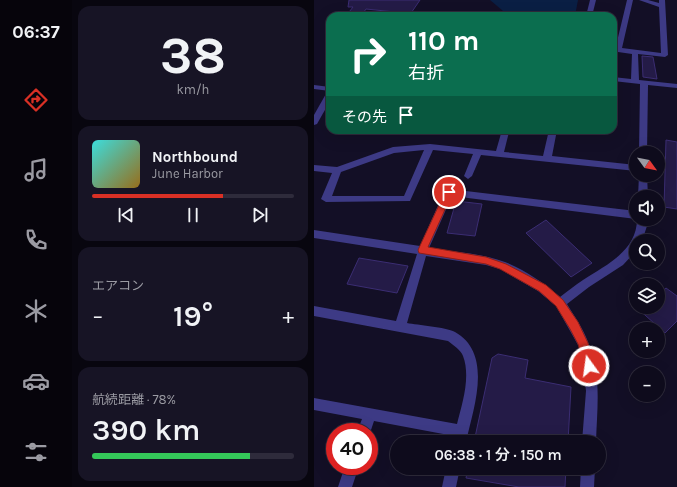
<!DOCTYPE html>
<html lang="ja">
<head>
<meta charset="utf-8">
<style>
	:root { --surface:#0e0b1c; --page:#171425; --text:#f1f3f6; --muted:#9b9ba3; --line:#2e2b3b; --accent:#d93025 }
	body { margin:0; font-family:Karla,"Noto Sans JP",sans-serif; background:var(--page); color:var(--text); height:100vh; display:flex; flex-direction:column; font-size:15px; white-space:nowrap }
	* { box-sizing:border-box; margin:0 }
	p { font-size:13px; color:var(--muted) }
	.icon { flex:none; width:22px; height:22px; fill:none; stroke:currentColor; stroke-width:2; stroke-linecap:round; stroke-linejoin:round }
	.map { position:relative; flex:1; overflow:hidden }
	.details { display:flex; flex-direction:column; gap:6px; padding:6px; background:#08060f; width:242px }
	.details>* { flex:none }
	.hud { position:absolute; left:12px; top:12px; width:291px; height:122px; border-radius:12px; box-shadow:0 4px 16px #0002,0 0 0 1px var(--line); background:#0b6e4f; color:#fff; overflow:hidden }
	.needle { width:26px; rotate:123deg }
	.fabs { position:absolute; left:315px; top:146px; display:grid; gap:8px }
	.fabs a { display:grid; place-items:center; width:36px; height:36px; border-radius:50%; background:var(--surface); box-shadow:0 4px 16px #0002,0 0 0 1px var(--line); font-size:20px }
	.speed { position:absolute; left:12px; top:423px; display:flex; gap:8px; font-size:20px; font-weight:700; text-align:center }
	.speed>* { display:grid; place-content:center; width:52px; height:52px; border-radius:50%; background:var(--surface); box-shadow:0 4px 16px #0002,0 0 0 1px var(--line); line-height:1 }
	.speed .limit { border:6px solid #d22; background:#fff; color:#111 }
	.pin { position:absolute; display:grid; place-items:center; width:34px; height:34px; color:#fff; margin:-17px; border:2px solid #fff; border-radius:50%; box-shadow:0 1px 4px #0007 }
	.me { position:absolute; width:44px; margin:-22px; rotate:346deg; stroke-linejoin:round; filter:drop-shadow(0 0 3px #0008) }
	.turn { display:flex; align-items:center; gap:14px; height:84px; padding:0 16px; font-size:18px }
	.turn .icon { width:52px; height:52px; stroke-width:2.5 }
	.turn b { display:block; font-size:28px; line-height:34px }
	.then { display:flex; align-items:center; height:38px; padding:0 16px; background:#0003; gap:8px; font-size:15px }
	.big { font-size:30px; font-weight:600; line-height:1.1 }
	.details .tile { flex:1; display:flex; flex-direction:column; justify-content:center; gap:6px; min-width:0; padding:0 14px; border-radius:12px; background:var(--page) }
	.details .dial { align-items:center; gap:0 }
	.dial b { font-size:52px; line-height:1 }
	.song { display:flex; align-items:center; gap:12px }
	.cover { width:48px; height:48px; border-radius:6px; background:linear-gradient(135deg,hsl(180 70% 55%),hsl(40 70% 35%)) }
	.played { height:4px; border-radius:2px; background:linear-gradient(90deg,var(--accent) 65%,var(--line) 65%) }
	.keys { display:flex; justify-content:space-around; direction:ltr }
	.heat { display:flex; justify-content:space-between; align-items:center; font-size:22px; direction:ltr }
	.charge { height:6px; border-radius:3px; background:linear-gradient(90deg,#34c759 78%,var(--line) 0) }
	.trip { position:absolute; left:76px; top:435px; width:216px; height:40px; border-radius:20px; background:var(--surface); box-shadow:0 4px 16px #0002,0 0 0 1px var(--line); font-weight:600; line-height:40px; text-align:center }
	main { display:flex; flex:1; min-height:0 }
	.tabs { display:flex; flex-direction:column; width:72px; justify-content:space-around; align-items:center; background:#06040b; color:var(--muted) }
	.tabs .icon { width:28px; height:28px }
	.tabs .current { color:var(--accent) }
	.tabs b { font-size:18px; color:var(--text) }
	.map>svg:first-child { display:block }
</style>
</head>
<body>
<main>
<nav class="tabs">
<b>06:37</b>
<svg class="icon current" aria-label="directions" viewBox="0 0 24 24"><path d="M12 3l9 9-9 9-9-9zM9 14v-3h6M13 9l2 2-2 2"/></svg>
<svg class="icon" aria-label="music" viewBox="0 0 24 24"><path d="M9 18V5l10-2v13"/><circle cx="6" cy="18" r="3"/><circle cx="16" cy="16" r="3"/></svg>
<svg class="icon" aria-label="phone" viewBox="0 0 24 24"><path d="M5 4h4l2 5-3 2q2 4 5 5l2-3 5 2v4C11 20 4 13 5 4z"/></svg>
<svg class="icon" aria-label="climate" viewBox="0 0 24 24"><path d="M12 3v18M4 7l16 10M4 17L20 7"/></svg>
<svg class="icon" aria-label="car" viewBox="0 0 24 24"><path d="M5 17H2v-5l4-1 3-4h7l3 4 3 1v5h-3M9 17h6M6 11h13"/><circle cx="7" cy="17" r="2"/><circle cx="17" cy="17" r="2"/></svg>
<svg class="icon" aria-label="filters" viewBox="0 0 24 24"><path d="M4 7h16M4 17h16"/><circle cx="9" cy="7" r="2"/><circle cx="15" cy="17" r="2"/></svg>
</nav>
<section class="details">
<div class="tile dial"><b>38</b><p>km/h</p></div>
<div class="tile">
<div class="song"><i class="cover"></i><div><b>Northbound</b><p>June Harbor</p></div></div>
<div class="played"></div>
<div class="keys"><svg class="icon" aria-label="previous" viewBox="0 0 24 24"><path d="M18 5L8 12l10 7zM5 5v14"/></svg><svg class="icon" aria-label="pause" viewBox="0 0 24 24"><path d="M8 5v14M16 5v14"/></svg><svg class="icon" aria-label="next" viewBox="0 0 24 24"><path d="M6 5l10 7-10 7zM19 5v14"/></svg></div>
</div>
<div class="tile"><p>エアコン</p>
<div class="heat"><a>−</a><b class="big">19°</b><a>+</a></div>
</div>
<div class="tile"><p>航続距離 · 78%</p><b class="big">390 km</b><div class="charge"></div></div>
</section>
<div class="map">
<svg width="363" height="487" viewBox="0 0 363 487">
	<rect width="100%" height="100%" fill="#130f26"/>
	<path fill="#0a1f44" d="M 176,0 L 264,0 L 261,16 L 195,16 Z"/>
	<g fill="#241b47" stroke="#3b2d73">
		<path d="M 35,0 L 106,0 L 95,16 L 79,16 L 81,12 L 52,9 L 47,16 L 32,16 L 39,7 L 34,7 Z"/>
		<path d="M 328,56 L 339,57 L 343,79 L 329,77 Z"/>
		<path d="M 352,140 L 363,142 L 363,209 L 350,207 Z"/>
		<path d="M 142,201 L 168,204 L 161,236 L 133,233 Z"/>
		<path d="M 232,220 L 278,263 L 257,277 L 212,233 Z"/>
		<path d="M 45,258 L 94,266 L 83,293 L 33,284 Z"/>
		<path d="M 352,288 L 363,296 L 363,321 L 351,333 L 322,307 L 344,307 L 344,295 Z"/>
		<path d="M 184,354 L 214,360 L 211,378 L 257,387 L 254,442 L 160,442 L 178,358 Z"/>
		<path d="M 154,468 L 252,468 L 251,487 L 205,487 L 152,478 Z"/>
	</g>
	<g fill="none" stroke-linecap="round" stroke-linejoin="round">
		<g fill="#3d3a85" fill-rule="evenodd">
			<path d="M 276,0 L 282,0 L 278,16 L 272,16 Z"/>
			<path d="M 313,0 L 319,0 L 308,48 L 347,53 L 345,7 L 325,0 L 334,0 L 345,3 L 345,0 L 351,0 L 354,55 L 351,57 L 324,54 L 325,80 L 363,84 L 363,88 L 334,85 L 333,153 L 325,153 L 326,84 L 299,81 L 299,77 L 317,79 L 318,54 L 304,52 L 301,50 Z"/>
			<path d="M 0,85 L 16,87 L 16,91 L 0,89 Z"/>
			<path d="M 13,92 L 16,92 L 16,101 L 3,124 L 0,125 L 0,115 Z"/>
			<path d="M 188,130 L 194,130 L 195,132 L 190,152 L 229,156 L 235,130 L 243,130 L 238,156 L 322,165 L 322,171 L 167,155 L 158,176 L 154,179 L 150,176 L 159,154 L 119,150 L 96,201 L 12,202 L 7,199 L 18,173 L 0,171 L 0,165 L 23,167 L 79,147 L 116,144 L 182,151 ZM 110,150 L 90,196 L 18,196 L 27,172 L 80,153 Z"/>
			<path d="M 325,175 L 333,175 L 334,197 L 324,197 Z"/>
			<path d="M 135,189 L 322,211 L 322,219 L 138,196 L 115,248 C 140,252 167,253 191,262 C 211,270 230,283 246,297 C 254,291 261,285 269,280 C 292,265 323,251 323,219 L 333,219 L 333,226 L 328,241 L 322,241 L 322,251 L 309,265 L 275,287 L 253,304 C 260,316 269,328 274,342 C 288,373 283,409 282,442 L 268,442 L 272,391 L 268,358 L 264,345 L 242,306 L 224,291 L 186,269 L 172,265 L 112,256 L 93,323 C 104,325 131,327 141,332 C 180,354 159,409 152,442 L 138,442 L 140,436 L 60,421 L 55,436 L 55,432 L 43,432 L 48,419 L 0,410 L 0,398 L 143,424 C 148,404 157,377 149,356 C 147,350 139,345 134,341 L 0,316 L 0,306 L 82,321 L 103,254 L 0,238 L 0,230 L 106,246 L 130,192 Z"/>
			<path d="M 31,466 L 45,466 L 38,487 L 24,487 Z"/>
			<path d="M 132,468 L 146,468 L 142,487 L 128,487 Z"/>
			<path d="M 267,468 L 281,468 L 280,487 L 266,487 Z"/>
		</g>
	</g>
	<path fill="#d93025" stroke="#8d1f18" d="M 135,189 L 139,192 L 114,247 L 172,257 L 192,264 L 232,285 L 249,300 L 264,322 L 274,343 L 280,366 L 279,370 L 275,371 L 271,370 L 264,344 L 256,329 L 242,306 L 225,291 L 186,269 L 172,264 L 105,253 L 104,250 L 131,192 Z"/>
</svg>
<div class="fabs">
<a><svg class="needle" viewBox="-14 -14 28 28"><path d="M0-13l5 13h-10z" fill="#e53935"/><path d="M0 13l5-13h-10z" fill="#9b9ba3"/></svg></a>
<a><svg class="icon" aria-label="sound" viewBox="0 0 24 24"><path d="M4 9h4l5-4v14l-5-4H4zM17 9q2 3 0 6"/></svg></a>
<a><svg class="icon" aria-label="search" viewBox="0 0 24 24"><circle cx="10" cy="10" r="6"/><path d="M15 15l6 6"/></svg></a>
<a><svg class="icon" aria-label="layers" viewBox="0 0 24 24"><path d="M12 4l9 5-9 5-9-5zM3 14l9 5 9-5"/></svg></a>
<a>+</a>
<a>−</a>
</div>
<div class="speed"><div class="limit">40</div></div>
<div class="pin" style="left:135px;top:192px;background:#d93025"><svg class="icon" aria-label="arrive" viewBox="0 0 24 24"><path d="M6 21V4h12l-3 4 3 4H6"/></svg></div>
<svg class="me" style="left:275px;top:366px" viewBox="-20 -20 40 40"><circle r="17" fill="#d93025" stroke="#fff" stroke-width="3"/><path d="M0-11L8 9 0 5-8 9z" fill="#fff"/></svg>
<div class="trip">06:38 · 1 分 · 150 m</div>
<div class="hud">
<div class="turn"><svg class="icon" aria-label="right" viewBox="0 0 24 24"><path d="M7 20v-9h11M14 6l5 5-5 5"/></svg><div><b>110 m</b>右折</div></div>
<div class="then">その先<svg class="icon" aria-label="arrive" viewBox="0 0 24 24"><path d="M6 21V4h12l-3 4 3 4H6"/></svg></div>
</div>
</div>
</main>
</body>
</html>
